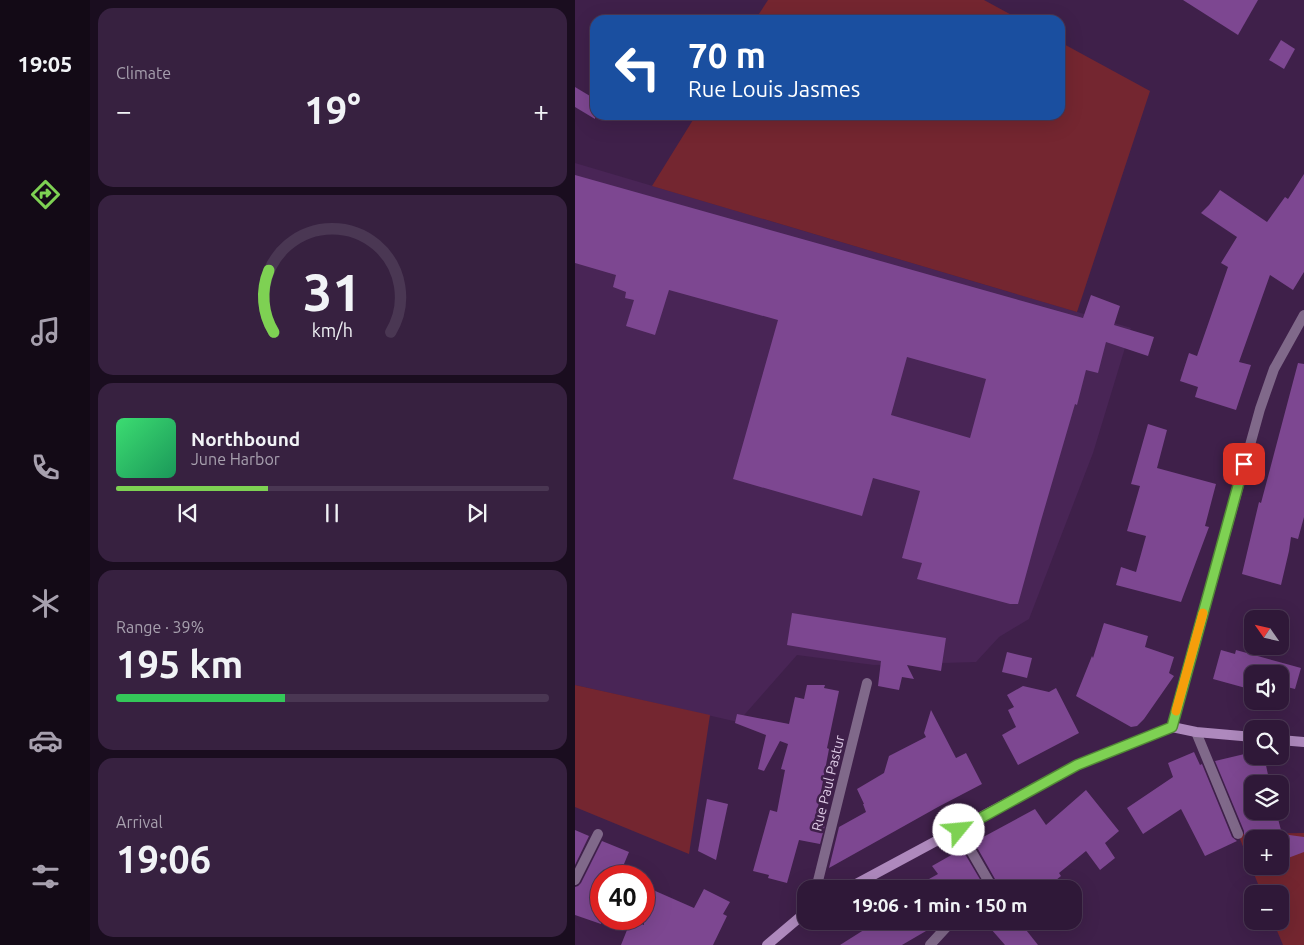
<!DOCTYPE html>
<html lang="en">
<head>
<meta charset="utf-8">
<style>
	:root { --surface:#2f1838; --page:#372140; --text:#f1f3f6; --muted:#a7a0ae; --line:#4a3753; --accent:#7ed153 }
	body { margin:0; font-family:Ubuntu,sans-serif; background:var(--page); color:var(--text); height:100vh; display:flex; flex-direction:column; font-size:19px; white-space:nowrap }
	* { box-sizing:border-box; margin:0 }
	p { font-size:16px; color:var(--muted) }
	.icon { flex:none; width:28px; height:28px; fill:none; stroke:currentColor; stroke-width:2; stroke-linecap:round; stroke-linejoin:round }
	.map { position:relative; flex:1; overflow:hidden }
	.details { display:flex; flex-direction:column; gap:8px; padding:8px; background:#1a0d1f; width:485px }
	.details>* { flex:none }
	.hud { position:absolute; left:15px; top:15px; width:475px; height:105px; border-radius:15px; box-shadow:0 5px 20px #0002,0 0 0 1px var(--line); background:#1a4fa0; color:#fff; overflow:hidden }
	.needle { width:32px; rotate:304deg }
	.buttons { position:absolute; left:669px; top:610px; display:grid; gap:10px }
	.buttons a { display:grid; place-items:center; width:45px; height:45px; border-radius:10px; background:var(--surface); box-shadow:0 5px 20px #0002,0 0 0 1px var(--line); font-size:25px }
	.speed { position:absolute; left:15px; top:865px; display:flex; gap:10px; font-size:25px; font-weight:700; text-align:center }
	.speed>* { display:grid; place-content:center; width:65px; height:65px; border-radius:50%; background:var(--surface); box-shadow:0 5px 20px #0002,0 0 0 1px var(--line); line-height:1 }
	.speed .limit { border:8px solid #d22; background:#fff; color:#111 }
	.pin { position:absolute; display:grid; place-items:center; width:42px; height:42px; color:#fff; margin:-21px; border-radius:10px; box-shadow:0 2px 8px #0006 }
	.me { position:absolute; width:55px; margin:-28px; rotate:62deg; stroke-linejoin:round; filter:drop-shadow(0 0 4px #0008) }
	.turn { display:flex; align-items:center; gap:18px; height:105px; padding:0 15px; font-size:22px }
	.turn .icon { width:65px; height:65px; stroke-width:2.5 }
	.turn b { display:block; font-size:35px; line-height:42px }
	.big { font-size:38px; font-weight:600; line-height:1.1 }
	.details .card { flex:1; display:flex; flex-direction:column; justify-content:center; gap:8px; min-width:0; padding:0 18px; border-radius:15px; background:var(--page) }
	.details .dial { align-items:center; gap:0 }
	.dial svg { height:130px; overflow:visible; fill:none; stroke:var(--line); stroke-width:7; stroke-linecap:round; text-anchor:middle }
	.dial text { fill:var(--text); stroke:none }
	.song { display:flex; align-items:center; gap:15px }
	.cover { width:60px; height:60px; border-radius:8px; background:linear-gradient(135deg,hsl(140 70% 55%),hsl(150 70% 35%)) }
	.played { height:5px; border-radius:2px; background:linear-gradient(90deg,var(--accent) 35%,var(--line) 35%) }
	.keys { display:flex; justify-content:space-around; direction:ltr }
	.heat { display:flex; justify-content:space-between; align-items:center; font-size:28px; direction:ltr }
	.charge { height:8px; border-radius:4px; background:linear-gradient(90deg,#34c759 39%,var(--line) 0) }
	.trip { position:absolute; left:222px; top:880px; width:285px; height:50px; border-radius:15px; background:var(--surface); box-shadow:0 5px 20px #0002,0 0 0 1px var(--line); font-weight:600; line-height:50px; text-align:center }
	main { display:flex; flex:1; min-height:0 }
	.tabs { display:flex; flex-direction:column; width:90px; justify-content:space-around; align-items:center; background:#130a16; color:var(--muted) }
	.tabs .icon { width:35px; height:35px }
	.tabs .current { color:var(--accent) }
	.tabs b { font-size:22px; color:var(--text) }
	.map>svg:first-child { display:block }
</style>
</head>
<body>
<main>
<nav class="tabs">
<b>19:05</b>
<svg class="icon current" aria-label="directions" viewBox="0 0 24 24"><path d="M12 3l9 9-9 9-9-9zM9 14v-3h6M13 9l2 2-2 2"/></svg>
<svg class="icon" aria-label="music" viewBox="0 0 24 24"><path d="M9 18V5l10-2v13"/><circle cx="6" cy="18" r="3"/><circle cx="16" cy="16" r="3"/></svg>
<svg class="icon" aria-label="phone" viewBox="0 0 24 24"><path d="M5 4h4l2 5-3 2q2 4 5 5l2-3 5 2v4C11 20 4 13 5 4z"/></svg>
<svg class="icon" aria-label="climate" viewBox="0 0 24 24"><path d="M12 3v18M4 7l16 10M4 17L20 7"/></svg>
<svg class="icon" aria-label="car" viewBox="0 0 24 24"><path d="M5 17H2v-5l4-1 3-4h7l3 4 3 1v5h-3M9 17h6M6 11h13"/><circle cx="7" cy="17" r="2"/><circle cx="17" cy="17" r="2"/></svg>
<svg class="icon" aria-label="filters" viewBox="0 0 24 24"><path d="M4 7h16M4 17h16"/><circle cx="9" cy="7" r="2"/><circle cx="15" cy="17" r="2"/></svg>
</nav>
<section class="details">
<div class="card"><p>Climate</p>
<div class="heat"><a>−</a><b class="big">19°</b><a>+</a></div>
</div>
<div class="card dial"><svg viewBox="0 0 100 80">
<path d="M14 69A42 42 0 1 1 86 69"/>
<path d="M14 69A42 42 0 0 1 11 31" stroke="#7ed153"/>
<text x="50" y="56" font-size="32" font-weight="700">31</text>
<text x="50" y="72" font-size="11">km/h</text>
</svg></div>
<div class="card">
<div class="song"><i class="cover"></i><div><b>Northbound</b><p>June Harbor</p></div></div>
<div class="played"></div>
<div class="keys"><svg class="icon" aria-label="previous" viewBox="0 0 24 24"><path d="M18 5L8 12l10 7zM5 5v14"/></svg><svg class="icon" aria-label="pause" viewBox="0 0 24 24"><path d="M8 5v14M16 5v14"/></svg><svg class="icon" aria-label="next" viewBox="0 0 24 24"><path d="M6 5l10 7-10 7zM19 5v14"/></svg></div>
</div>
<div class="card"><p>Range · 39%</p><b class="big">195 km</b><div class="charge"></div></div>
<div class="card"><p>Arrival</p><b class="big">19:06</b></div>
</section>
<div class="map">
<svg width="729" height="945" viewBox="0 0 729 945">
	<rect width="100%" height="100%" fill="#3f204a"/>
	<path fill="#492556" d="M 0,163 L 556,328 L 518,453 L 454,619 L 424,637 L 401,662 L 299,665 L 222,655 L 163,722 L 0,685 Z"/>
	<g fill="#742630" fill-rule="evenodd">
		<path d="M 193,0 L 409,0 L 446,20 L 180,20 Z"/>
		<path d="M 485,42 L 575,91 L 502,312 L 77,186 L 121,115 L 485,115 Z"/>
		<path d="M 0,685 L 135,715 L 114,854 L 0,807 Z"/>
		<path d="M 729,833 L 729,945 L 708,945 L 698,921 L 705,921 L 705,894 L 687,894 L 663,834 ZM 678,839 L 705,839 L 705,866 L 678,866 Z"/>
	</g>
	<g fill="#7d4791" fill-rule="evenodd">
		<path d="M 608,0 L 683,0 L 663,35 Z"/>
		<path d="M 706,40 L 720,49 L 709,69 L 694,60 Z"/>
		<path d="M 0,87 L 20,99 L 20,119 L 0,107 Z"/>
		<path d="M 729,174 L 729,272 L 718,290 L 695,275 L 664,362 L 676,365 L 661,410 L 620,397 L 623,387 L 605,381 L 614,353 L 622,356 L 653,267 L 646,263 L 662,237 L 626,213 L 634,205 L 645,190 L 692,222 L 710,197 L 713,199 Z"/>
		<path d="M 0,175 L 508,318 L 516,295 L 545,306 L 539,325 L 579,337 L 573,356 L 531,342 L 523,373 L 511,370 L 502,405 L 500,404 L 465,524 L 443,604 L 435,604 L 342,579 L 347,563 L 327,558 L 345,491 L 298,478 L 287,516 L 158,479 L 203,320 L 94,290 L 80,335 L 51,326 L 59,300 L 50,298 L 51,292 L 38,287 L 41,275 L 0,263 ZM 332,357 L 411,379 L 395,438 L 316,415 Z"/>
		<path d="M 723,363 L 729,364 L 729,517 L 723,539 L 716,537 L 714,551 L 706,585 L 667,574 L 684,502 L 686,503 Z"/>
		<path d="M 573,424 L 592,430 L 582,468 L 641,484 L 630,526 L 634,527 L 606,602 L 541,585 L 546,567 L 561,572 L 571,536 L 552,531 L 565,486 L 556,484 Z"/>
		<path d="M 217,613 L 371,638 L 366,671 L 332,665 L 339,679 L 327,677 L 324,690 L 303,686 L 306,661 L 212,645 Z"/>
		<path d="M 529,623 L 573,636 L 570,647 L 599,657 L 594,673 L 599,676 L 569,719 L 562,726 L 556,727 L 501,696 L 517,656 L 518,658 Z"/>
		<path d="M 646,650 L 660,654 L 661,650 L 726,668 L 720,689 L 712,687 L 708,698 L 705,697 L 705,674 L 678,674 L 678,690 L 638,679 Z"/>
		<path d="M 432,652 L 457,658 L 452,678 L 427,672 Z"/>
		<path d="M 232,685 L 250,685 L 249,688 L 264,691 L 252,748 L 254,749 L 240,823 L 250,825 L 245,844 L 224,840 L 212,883 L 193,878 L 194,875 L 178,871 L 195,810 L 202,812 L 210,770 L 206,769 L 213,744 L 205,741 L 189,771 L 183,769 L 191,735 L 160,723 L 162,714 L 214,724 L 220,697 L 229,699 Z"/>
		<path d="M 448,686 L 474,692 L 481,688 L 504,733 L 443,765 L 427,735 L 441,727 L 433,710 L 439,707 L 432,695 Z"/>
		<path d="M 356,710 L 381,758 L 391,753 L 407,784 L 363,807 L 254,868 L 264,827 L 291,812 L 288,804 L 289,804 L 282,789 L 309,773 L 314,756 L 351,737 L 349,733 Z"/>
		<path d="M 619,752 L 625,765 L 627,764 L 657,837 L 662,841 L 630,856 L 606,809 L 568,834 L 552,808 L 598,777 L 593,763 Z"/>
		<path d="M 678,752 L 678,756 L 689,756 L 695,784 L 678,784 L 678,811 L 701,811 L 707,834 L 729,837 L 729,852 L 705,861 L 705,839 L 678,839 L 678,855 L 670,837 L 669,838 L 669,831 L 640,761 Z"/>
		<path d="M 511,790 L 544,831 L 530,843 L 540,858 L 525,870 L 511,851 L 484,873 L 486,876 L 470,889 L 417,889 L 421,883 L 420,879 L 399,842 L 460,809 L 471,825 Z"/>
		<path d="M 132,799 L 153,804 L 141,860 L 123,851 Z"/>
		<path d="M 0,830 L 14,836 L 0,865 Z"/>
		<path d="M 27,841 L 54,852 L 44,876 L 26,876 L 26,924 L 0,915 L 0,887 L 3,886 L 6,883 Z"/>
		<path d="M 387,849 L 406,881 L 401,889 L 336,889 L 363,874 L 357,866 Z"/>
		<path d="M 69,886 L 119,908 L 129,889 L 155,902 L 148,914 L 152,916 L 138,945 L 46,945 L 56,920 L 69,925 Z"/>
		<path d="M 303,921 L 362,921 L 363,924 L 327,945 L 265,945 Z"/>
		<path d="M 409,921 L 444,921 L 463,945 L 430,945 Z"/>
	</g>
	<g fill="none" stroke-linecap="round" stroke-linejoin="round">
		<g stroke="#80698a" stroke-width="10">
			<path d="M 597,727 L 685,409 L 699,369 L 729,315"/>
			<path d="M 621,732 L 663,834"/>
			<path d="M 384,830 L 414,882 L 408,889"/>
			<path d="M 0,880 L 23,834"/>
			<path d="M 241,889 L 292,683"/>
			<path d="M 355,945 L 377,921"/>
		</g>
		<g stroke="#ae89bd" stroke-width="10">
			<path d="M 705,740 L 729,742"/>
			<path d="M 272,889 L 502,765 L 597,727 L 621,732 L 678,737"/>
			<path d="M 192,945 L 231,912"/>
		</g>
	</g>
	<g fill="none" stroke-linecap="round" stroke-linejoin="round">
		<g stroke="#528836" stroke-width="12">
			<path id="route" d="M 384,830 L 502,765 L 597,727 L 669,464"/>
		</g>
		<use href="#route" stroke="#7ed153" stroke-width="9"/>
		<path stroke="#f59e0b" stroke-width="9" d="M 601,711 L 628,613"/>
	</g>
	<g text-anchor="middle" stroke-width="5" stroke-linejoin="round" paint-order="stroke">
		<g font-size="14" fill="#ddcae5" stroke="#3f204a">
			<text transform="translate(253 783) rotate(-76)" y="5">Rue Paul Pastur</text>
		</g>
	</g>
</svg>
<div class="buttons">
<a><svg class="needle" viewBox="-14 -14 28 28"><path d="M0-13l5 13h-10z" fill="#e53935"/><path d="M0 13l5-13h-10z" fill="#a7a0ae"/></svg></a>
<a><svg class="icon" aria-label="sound" viewBox="0 0 24 24"><path d="M4 9h4l5-4v14l-5-4H4zM17 9q2 3 0 6"/></svg></a>
<a><svg class="icon" aria-label="search" viewBox="0 0 24 24"><circle cx="10" cy="10" r="6"/><path d="M15 15l6 6"/></svg></a>
<a><svg class="icon" aria-label="layers" viewBox="0 0 24 24"><path d="M12 4l9 5-9 5-9-5zM3 14l9 5 9-5"/></svg></a>
<a>+</a>
<a>−</a>
</div>
<div class="speed"><div class="limit">40</div></div>
<div class="pin" style="left:669px;top:464px;background:#d93025"><svg class="icon" aria-label="arrive" viewBox="0 0 24 24"><path d="M6 21V4h12l-3 4 3 4H6"/></svg></div>
<svg class="me" style="left:384px;top:830px" viewBox="-20 -20 40 40"><circle r="19" fill="#fff"/><path d="M0-13L10 11 0 6-10 11z" fill="#7ed153"/></svg>
<div class="trip">19:06 · 1 min · 150 m</div>
<div class="hud">
<div class="turn"><svg class="icon" aria-label="left" viewBox="0 0 24 24"><path d="M17 20v-9H6M10 6l-5 5 5 5"/></svg><div><b>70 m</b>Rue Louis Jasmes</div></div>
</div>
</div>
</main>
</body>
</html>
